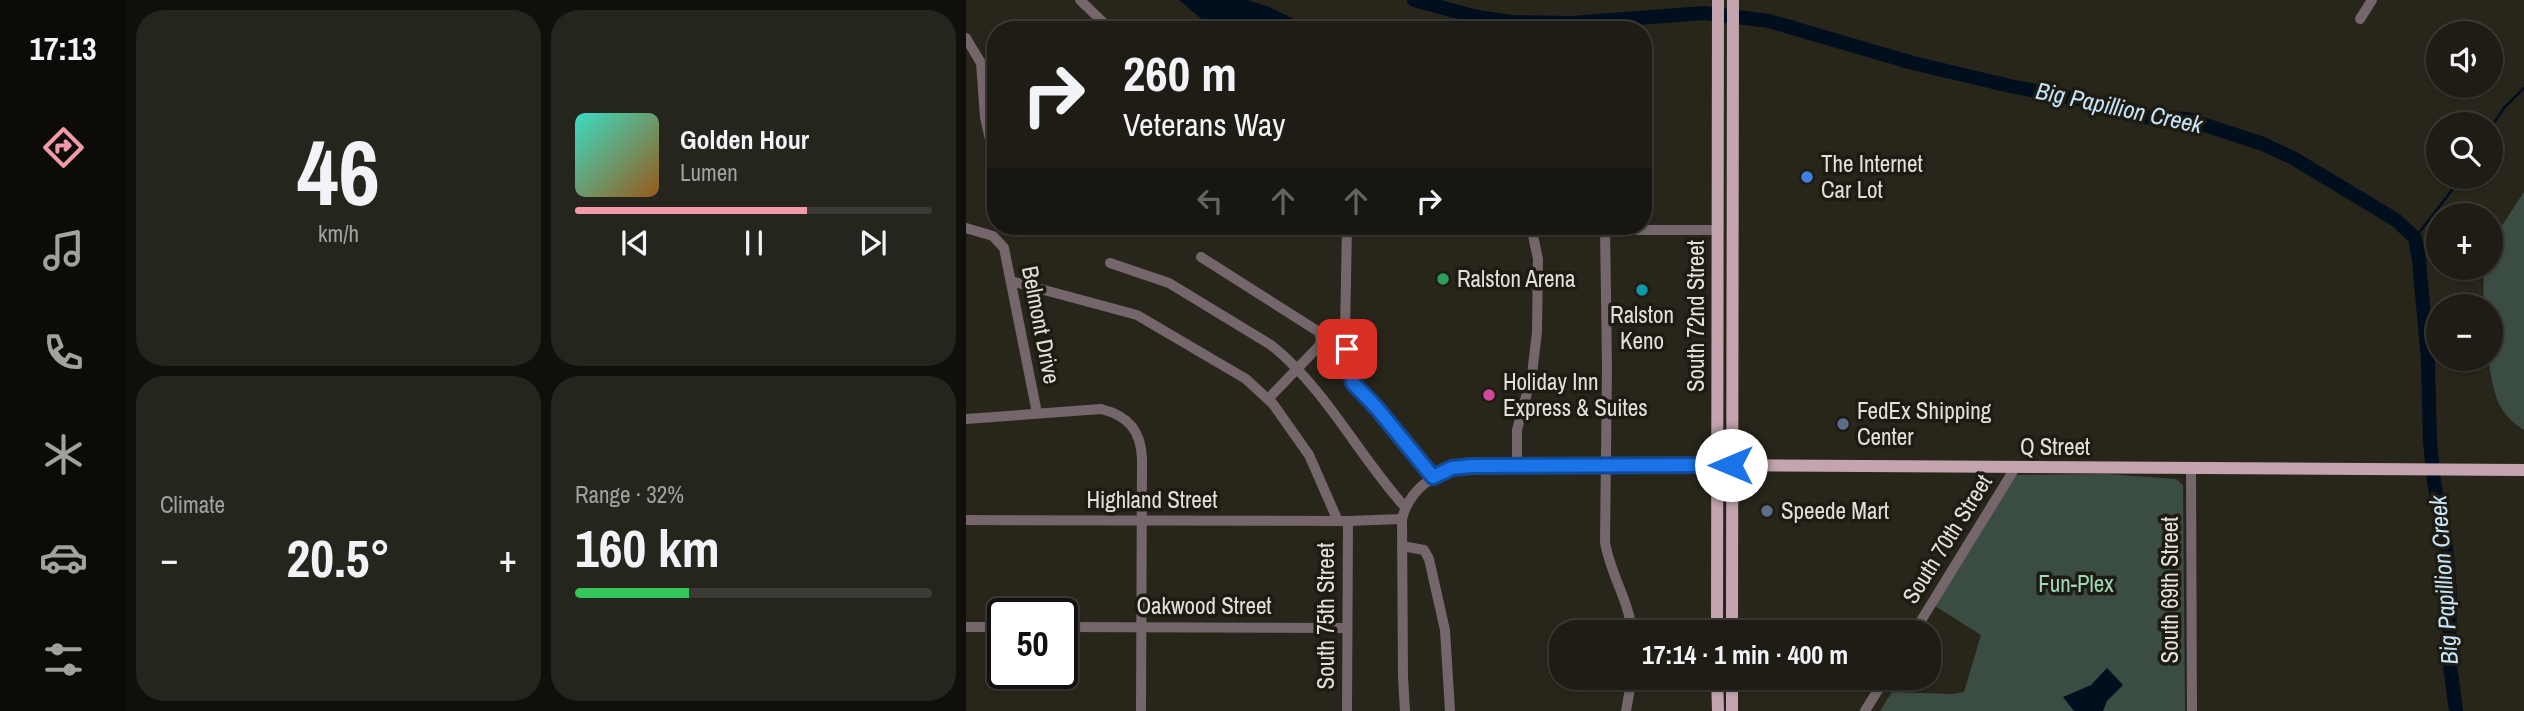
<!DOCTYPE html>
<html lang="en">
<head>
<meta charset="utf-8">
<style>
	:root { --surface:#1e1c14; --page:#26251d; --text:#f1f3f6; --muted:#a1a1a0; --line:#3c3a34; --accent:#f39aa7 }
	body { margin:0; font-family:"Archivo Narrow",sans-serif; background:var(--page); color:var(--text); height:100vh; display:flex; flex-direction:column; font-size:26px; white-space:nowrap }
	* { box-sizing:border-box; margin:0 }
	p { font-size:23px; color:var(--muted) }
	.icon { flex:none; width:38px; height:38px; fill:none; stroke:currentColor; stroke-width:2; stroke-linecap:round; stroke-linejoin:round }
	.map { position:relative; flex:1; overflow:hidden }
	.drawer { display:flex; flex-direction:column; gap:10px; padding:10px; background:#100f0b; width:840px }
	.drawer>* { flex:none }
	.hud { position:absolute; left:21px; top:21px; width:665px; height:214px; border-radius:28px; box-shadow:0 2px 5px #0004,0 0 0 2px var(--line); background:#1e1c14; color:var(--text); overflow:hidden }
	.tools { position:absolute; left:1460px; top:21px; display:grid; gap:14px }
	.tools a { display:grid; place-items:center; width:77px; height:77px; border-radius:50%; background:var(--surface); box-shadow:0 2px 5px #0004,0 0 0 2px var(--line); font-size:35px }
	.speed { position:absolute; left:21px; top:598px; display:flex; gap:14px; font-size:35px; font-weight:700; text-align:center }
	.speed>* { display:grid; place-content:center; width:91px; height:91px; border-radius:50%; background:var(--surface); box-shadow:0 2px 5px #0004,0 0 0 2px var(--line); line-height:1 }
	.speed .limit { border:4px solid #111; border-radius:10px; background:#fff; color:#111 }
	.pin { position:absolute; display:grid; place-items:center; width:60px; height:60px; color:#fff; margin:-30px; border-radius:14px; box-shadow:0 4px 10px #0006 }
	.me { position:absolute; width:77px; margin:-38px; rotate:270deg; stroke-linejoin:round; filter:drop-shadow(0 0 5px #0008) }
	.turn { display:flex; align-items:center; gap:24px; height:147px; padding:0 21px; font-size:32px }
	.turn .icon { width:91px; height:91px; stroke-width:2.5 }
	.turn b { display:block; font-size:49px; line-height:60px }
	.lanes { display:flex; align-items:center; height:66px; padding:0 21px; background:#0003; justify-content:center; gap:35px; direction:ltr }
	.lanes .off { opacity:.35 }
	.big { font-size:52px; font-weight:700; line-height:1.1 }
	.drawer .card { flex:1; display:flex; flex-direction:column; justify-content:center; gap:10px; min-width:0; padding:0 24px; border-radius:28px; background:var(--page) }
	.drawer .dial { align-items:center; gap:0 }
	.dial b { font-size:91px; line-height:1 }
	.song { display:flex; align-items:center; gap:21px }
	.cover { width:84px; height:84px; border-radius:10px; background:linear-gradient(135deg,hsl(170 70% 55%),hsl(30 70% 35%)) }
	.played { height:7px; border-radius:4px; background:linear-gradient(90deg,var(--accent) 65%,var(--line) 65%) }
	.keys { display:flex; justify-content:space-around; direction:ltr }
	.heat { display:flex; justify-content:space-between; align-items:center; font-size:38px; direction:ltr }
	.charge { height:10px; border-radius:5px; background:linear-gradient(90deg,#34c759 32%,var(--line) 0) }
	.drawer .tiles { flex:1; display:grid; gap:10px; grid-template-columns:repeat(2,1fr) }
	.trip { position:absolute; left:583px; top:620px; width:392px; height:70px; border-radius:28px; background:var(--surface); box-shadow:0 2px 5px #0004,0 0 0 2px var(--line); font-weight:700; line-height:70px; text-align:center }
	main { display:flex; flex:1; min-height:0 }
	.dock { display:flex; flex-direction:column; width:126px; justify-content:space-around; align-items:center; background:#0c0b08; color:var(--muted) }
	.dock .icon { width:49px; height:49px }
	.dock .selected { color:var(--accent) }
	.dock b { font-size:32px; color:var(--text) }
	.map>svg:first-child { display:block }
</style>
</head>
<body>
<main>
<nav class="dock">
<b>17:13</b>
<svg class="icon selected" aria-label="directions" viewBox="0 0 24 24"><path d="M12 3l9 9-9 9-9-9zM9 14v-3h6M13 9l2 2-2 2"/></svg>
<svg class="icon" aria-label="music" viewBox="0 0 24 24"><path d="M9 18V5l10-2v13"/><circle cx="6" cy="18" r="3"/><circle cx="16" cy="16" r="3"/></svg>
<svg class="icon" aria-label="phone" viewBox="0 0 24 24"><path d="M5 4h4l2 5-3 2q2 4 5 5l2-3 5 2v4C11 20 4 13 5 4z"/></svg>
<svg class="icon" aria-label="climate" viewBox="0 0 24 24"><path d="M12 3v18M4 7l16 10M4 17L20 7"/></svg>
<svg class="icon" aria-label="car" viewBox="0 0 24 24"><path d="M5 17H2v-5l4-1 3-4h7l3 4 3 1v5h-3M9 17h6M6 11h13"/><circle cx="7" cy="17" r="2"/><circle cx="17" cy="17" r="2"/></svg>
<svg class="icon" aria-label="filters" viewBox="0 0 24 24"><path d="M4 7h16M4 17h16"/><circle cx="9" cy="7" r="2"/><circle cx="15" cy="17" r="2"/></svg>
</nav>
<section class="drawer">
<div class="tiles">
<div class="card dial"><b>46</b><p>km/h</p></div>
<div class="card">
<div class="song"><i class="cover"></i><div><b>Golden Hour</b><p>Lumen</p></div></div>
<div class="played"></div>
<div class="keys"><svg class="icon" aria-label="previous" viewBox="0 0 24 24"><path d="M18 5L8 12l10 7zM5 5v14"/></svg><svg class="icon" aria-label="pause" viewBox="0 0 24 24"><path d="M8 5v14M16 5v14"/></svg><svg class="icon" aria-label="next" viewBox="0 0 24 24"><path d="M6 5l10 7-10 7zM19 5v14"/></svg></div>
</div>
<div class="card"><p>Climate</p>
<div class="heat"><a>−</a><b class="big">20.5°</b><a>+</a></div>
</div>
<div class="card"><p>Range · 32%</p><b class="big">160 km</b><div class="charge"></div></div>
</div>
</section>
<div class="map">
<svg width="1558" height="711" viewBox="0 0 1558 711">
	<rect width="100%" height="100%" fill="#28261b"/>
	<g fill="#3b4d43">
		<path d="M 1558,192 L 1558,430 C 1529,412 1528,391 1522,359 L 1524,359 L 1524,306 L 1517,306 L 1518,268 L 1524,268 L 1526,241 Z"/>
		<path d="M 1140,474 L 1210,479 L 1217,485 L 1219,711 L 914,711 L 926,692 L 987,694 L 998,692 L 1015,635 L 969,606 L 1049,475 Z"/>
	</g>
	<g fill="#000e1d">
		<path d="M 213,0 L 281,0 L 301,6 L 351,30 L 249,30 Z"/>
		<path d="M 1141,668 L 1157,685 L 1141,701 L 1137,711 L 1108,711 L 1097,697 L 1125,685 Z"/>
	</g>
	<g fill="none" stroke-linecap="round" stroke-linejoin="round">
		<g stroke="#000e1d" stroke-width="2.5">
			<path d="M 1524,129 L 1538,108 L 1558,88"/>
			<path d="M 1449,238 L 1496,177"/>
		</g>
		<path stroke="#000e1d" stroke-width="14" d="M 448,0 L 511,17 L 546,22 L 606,23 L 738,13 L 803,21 L 947,63 L 1044,86 L 1127,102 L 1176,117 L 1221,119 L 1297,144 L 1327,158 L 1430,220 L 1449,238 L 1453,260 L 1462,361 L 1464,442 L 1468,482 L 1481,555 L 1484,593 L 1483,657 L 1490,711"/>
		<g stroke="#74666a" stroke-width="10">
			<path d="M 114,0 L 145,30"/>
			<path d="M 1394,19 L 1406,0"/>
			<path d="M 0,38 L 15,63 L 19,117 L 26,149 L 30,150"/>
			<path d="M 381,226 L 379,334 L 387,383 L 467,477"/>
			<path d="M 639,226 L 641,367 L 639,542 C 644,574 663,600 666,632"/>
			<path d="M 0,228 L 27,236 L 38,248 L 71,413"/>
			<path d="M 566,230 L 751,230"/>
			<path d="M 235,257 L 353,332 L 355,340 L 353,346 L 302,399"/>
			<path d="M 144,263 L 203,283 L 305,345 C 360,389 392,455 439,507"/>
			<path d="M 45,281 L 171,315 L 280,379 L 307,404 L 343,455 L 372,521"/>
			<path d="M 0,419 L 135,409 C 163,416 175,431 176,459 L 175,711"/>
			<path d="M 551,465 L 551,430 L 566,374 L 571,332 L 572,259 L 565,226"/>
			<path d="M 1225,470 L 1226,711"/>
			<path d="M 0,520 L 382,521 L 436,519"/>
			<path d="M 436,546 L 458,550 L 463,559 L 479,630 L 484,711"/>
			<path d="M 0,627 L 37,627"/>
			<path d="M 96,627 L 380,628"/>
			<path d="M 948,632 L 1049,468"/>
			<path d="M 381,711 L 382,521"/>
			<path d="M 439,711 L 437,677 L 436,519 C 444,487 472,469 505,466 L 750,465"/>
			<path d="M 660,711 L 666,677"/>
			<path d="M 899,711 L 920,677"/>
		</g>
		<g stroke="#c4a5af" stroke-width="12">
			<path d="M 750,465 L 1558,470"/>
			<path d="M 751,632 L 752,0"/>
			<path d="M 766,632 L 767,0"/>
			<path d="M 751,677 L 752,711"/>
			<path d="M 766,677 L 766,711"/>
		</g>
	</g>
	<g fill="none" stroke-linecap="round" stroke-linejoin="round">
		<g stroke="#114b97" stroke-width="18">
			<path id="route" d="M 381,349 L 387,383 L 410,407 L 467,477 L 486,468 L 505,466 L 765,465"/>
		</g>
		<use href="#route" stroke="#1a73e8" stroke-width="12"/>
	</g>
	<circle fill="#3f7fe0" stroke="#1e1c12" stroke-width="2.5" cx="841" cy="177" r="7"/>
	<circle fill="#2e9e5b" stroke="#1e1c12" stroke-width="2.5" cx="477" cy="279" r="7"/>
	<circle fill="#0f9aa8" stroke="#1e1c12" stroke-width="2.5" cx="676" cy="290" r="7"/>
	<circle fill="#d1479c" stroke="#1e1c12" stroke-width="2.5" cx="523" cy="395" r="7"/>
	<g fill="#5c6f8a" stroke="#1e1c12" stroke-width="2.5">
		<circle cx="877" cy="424" r="7"/>
		<circle cx="801" cy="511" r="7"/>
	</g>
	<g text-anchor="middle" stroke-width="7" stroke-linejoin="round" paint-order="stroke">
		<g font-size="23" fill="#e2e0d9" stroke="#1e1c12" text-anchor="start">
			<text x="855" y="172">The Internet<tspan x="855" dy="26">Car Lot</tspan></text>
			<text x="491" y="287">Ralston Arena</text>
			<text x="676" y="323" text-anchor="middle">Ralston<tspan x="676" dy="26">Keno</tspan></text>
			<text x="537" y="390">Holiday Inn<tspan x="537" dy="26">Express &amp; Suites</tspan></text>
			<text x="891" y="419">FedEx Shipping<tspan x="891" dy="26">Center</tspan></text>
			<text x="815" y="519">Speede Mart</text>
		</g>
		<g font-size="23" fill="#e2e0d9" stroke="#1e1c12">
			<text transform="translate(730 316) rotate(-90)" y="8">South 72nd Street</text>
			<text transform="translate(75 325) rotate(79)" y="8">Belmont Drive</text>
			<text x="1089" y="455">Q Street</text>
			<text x="186" y="508">Highland Street</text>
			<text transform="translate(981 539) rotate(-58)" y="8">South 70th Street</text>
			<text transform="translate(1204 590) rotate(-90)" y="8">South 69th Street</text>
			<text x="238" y="614">Oakwood Street</text>
			<text transform="translate(360 616) rotate(-90)" y="8">South 75th Street</text>
		</g>
		<g font-size="23" fill="#9fd8b8" stroke="#1e1c12">
			<text x="1110" y="592">Fun-Plex</text>
		</g>
		<g font-size="24" font-style="italic" fill="#c6e5fb" stroke="#1e1c12">
			<text transform="translate(1153 108) rotate(12)" y="8">Big Papillion Creek</text>
			<text transform="translate(1478 580) rotate(-94)" y="8">Big Papillion Creek</text>
		</g>
	</g>
</svg>
<div class="tools">
<a><svg class="icon" aria-label="sound" viewBox="0 0 24 24"><path d="M4 9h4l5-4v14l-5-4H4zM17 9q2 3 0 6"/></svg></a>
<a><svg class="icon" aria-label="search" viewBox="0 0 24 24"><circle cx="10" cy="10" r="6"/><path d="M15 15l6 6"/></svg></a>
<a>+</a>
<a>−</a>
</div>
<div class="speed"><div class="limit">50</div></div>
<div class="pin" style="left:381px;top:349px;background:#d93025"><svg class="icon" aria-label="arrive" viewBox="0 0 24 24"><path d="M6 21V4h12l-3 4 3 4H6"/></svg></div>
<svg class="me" style="left:765px;top:465px" viewBox="-20 -20 40 40"><circle r="19" fill="#fff"/><path d="M0-13L10 11 0 6-10 11z" fill="#1a73e8"/></svg>
<div class="trip">17:14 · 1 min · 400 m</div>
<div class="hud">
<div class="turn"><svg class="icon" aria-label="right" viewBox="0 0 24 24"><path d="M7 20v-9h11M14 6l5 5-5 5"/></svg><div><b>260 m</b>Veterans Way</div></div>
<div class="lanes"><svg class="icon off" aria-label="left" viewBox="0 0 24 24"><path d="M17 20v-9H6M10 6l-5 5 5 5"/></svg><svg class="icon off" aria-label="ahead" viewBox="0 0 24 24"><path d="M12 20V5M6 11l6-6 6 6"/></svg><svg class="icon off" aria-label="ahead" viewBox="0 0 24 24"><path d="M12 20V5M6 11l6-6 6 6"/></svg><svg class="icon" aria-label="right" viewBox="0 0 24 24"><path d="M7 20v-9h11M14 6l5 5-5 5"/></svg></div>
</div>
</div>
</main>
</body>
</html>
